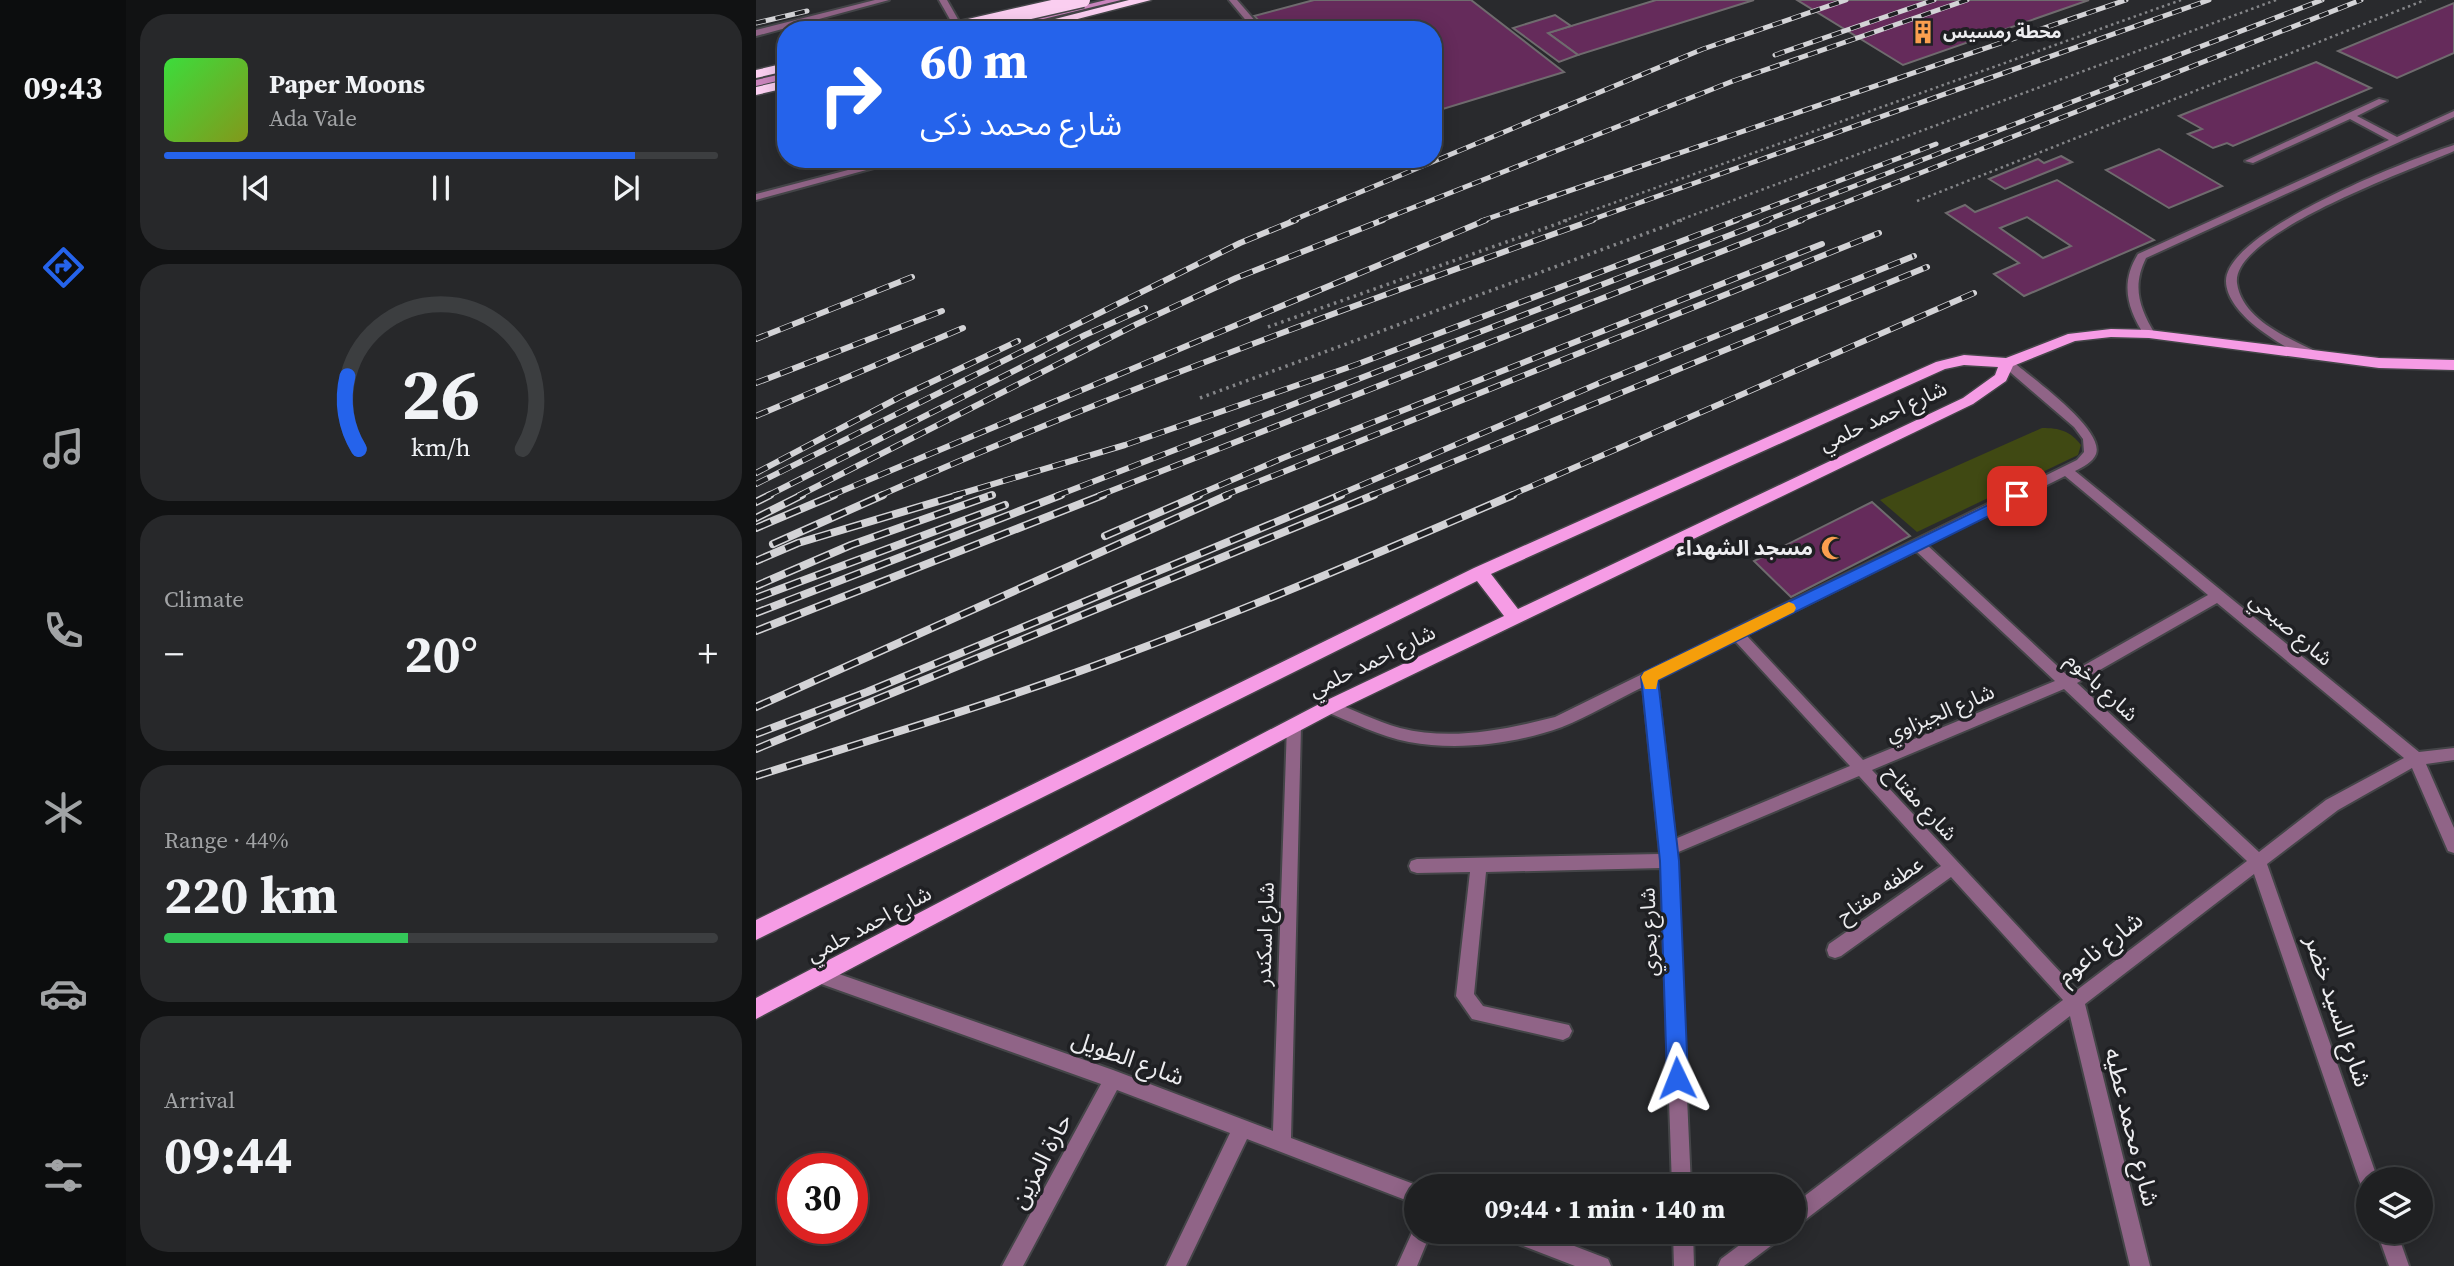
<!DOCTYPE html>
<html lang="en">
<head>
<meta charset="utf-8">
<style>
	:root { --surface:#1f2022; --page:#27282a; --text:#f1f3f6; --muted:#a1a3a5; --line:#3c3e40; --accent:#2563eb }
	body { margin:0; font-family:"Source Serif 4","Noto Sans Arabic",serif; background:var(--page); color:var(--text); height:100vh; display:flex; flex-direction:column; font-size:26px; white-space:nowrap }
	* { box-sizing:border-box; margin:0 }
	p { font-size:23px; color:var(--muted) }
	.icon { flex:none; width:38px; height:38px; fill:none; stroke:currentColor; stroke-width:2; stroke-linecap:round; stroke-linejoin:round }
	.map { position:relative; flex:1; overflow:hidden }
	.drawer { display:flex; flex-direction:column; gap:14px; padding:14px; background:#111213; width:630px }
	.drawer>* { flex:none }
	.hud { position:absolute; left:21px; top:21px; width:665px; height:147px; border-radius:28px; box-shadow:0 4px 18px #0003,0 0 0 2px var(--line); background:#2563eb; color:#fff; overflow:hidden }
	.controls { position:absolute; left:1600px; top:1167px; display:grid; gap:14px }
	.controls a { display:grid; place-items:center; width:77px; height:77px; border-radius:50%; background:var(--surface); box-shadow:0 4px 18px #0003,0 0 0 2px var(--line); font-size:35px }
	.speed { position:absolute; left:21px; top:1153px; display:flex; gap:14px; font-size:35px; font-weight:700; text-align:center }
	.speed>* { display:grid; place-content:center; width:91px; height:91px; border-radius:50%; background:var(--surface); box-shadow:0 4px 18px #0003,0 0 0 2px var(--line); line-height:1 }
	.speed .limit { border:10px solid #d22; background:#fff; color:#111 }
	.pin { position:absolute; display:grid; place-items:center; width:60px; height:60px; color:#fff; margin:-30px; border-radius:14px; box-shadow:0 4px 10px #0006 }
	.me { position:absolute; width:77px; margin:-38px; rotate:358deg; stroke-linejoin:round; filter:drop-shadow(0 0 5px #0008) }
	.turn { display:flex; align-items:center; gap:24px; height:147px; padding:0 28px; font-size:32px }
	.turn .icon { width:91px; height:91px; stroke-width:2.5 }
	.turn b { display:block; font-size:49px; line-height:60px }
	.big { font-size:52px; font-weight:700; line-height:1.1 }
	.drawer .tile { flex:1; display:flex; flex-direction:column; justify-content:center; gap:10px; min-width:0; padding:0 24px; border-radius:28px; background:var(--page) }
	.drawer .dial { align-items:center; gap:0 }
	.dial svg { height:182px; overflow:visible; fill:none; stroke:var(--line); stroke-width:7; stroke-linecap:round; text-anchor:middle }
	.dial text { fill:var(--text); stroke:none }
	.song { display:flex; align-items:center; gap:21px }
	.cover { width:84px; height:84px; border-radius:10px; background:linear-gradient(135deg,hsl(120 70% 55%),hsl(70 70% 35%)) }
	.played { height:7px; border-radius:4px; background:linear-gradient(90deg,var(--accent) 85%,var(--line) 85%) }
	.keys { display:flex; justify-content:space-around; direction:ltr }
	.heat { display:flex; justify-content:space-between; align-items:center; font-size:38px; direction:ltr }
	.charge { height:10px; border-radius:5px; background:linear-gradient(90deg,#34c759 44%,var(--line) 0) }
	.trip { position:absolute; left:648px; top:1174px; width:402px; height:70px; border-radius:35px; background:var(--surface); box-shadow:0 4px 18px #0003,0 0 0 2px var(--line); font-weight:700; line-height:70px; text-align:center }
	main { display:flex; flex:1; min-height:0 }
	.tabs { display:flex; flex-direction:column; width:126px; justify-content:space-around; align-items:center; background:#0c0d0e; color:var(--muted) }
	.tabs .icon { width:49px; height:49px }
	.tabs .active { color:var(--accent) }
	.tabs b { font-size:32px; color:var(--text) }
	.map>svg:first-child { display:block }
</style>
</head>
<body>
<main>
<nav class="tabs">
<b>09:43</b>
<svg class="icon active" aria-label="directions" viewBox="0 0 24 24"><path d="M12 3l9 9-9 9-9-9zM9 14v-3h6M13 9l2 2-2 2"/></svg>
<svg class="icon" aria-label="music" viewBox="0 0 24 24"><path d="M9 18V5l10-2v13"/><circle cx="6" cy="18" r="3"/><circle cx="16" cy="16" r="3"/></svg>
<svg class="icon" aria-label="phone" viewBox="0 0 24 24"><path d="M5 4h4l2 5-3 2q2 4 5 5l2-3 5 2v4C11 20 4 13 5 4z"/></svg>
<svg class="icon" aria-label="climate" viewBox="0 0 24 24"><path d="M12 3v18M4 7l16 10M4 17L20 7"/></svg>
<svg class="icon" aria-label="car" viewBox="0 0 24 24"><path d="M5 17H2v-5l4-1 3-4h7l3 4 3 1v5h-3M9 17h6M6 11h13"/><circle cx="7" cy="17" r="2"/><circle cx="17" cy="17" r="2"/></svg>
<svg class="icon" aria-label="filters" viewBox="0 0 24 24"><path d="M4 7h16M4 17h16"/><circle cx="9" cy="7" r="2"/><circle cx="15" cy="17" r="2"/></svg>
</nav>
<section class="drawer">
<div class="tile">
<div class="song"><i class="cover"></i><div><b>Paper Moons</b><p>Ada Vale</p></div></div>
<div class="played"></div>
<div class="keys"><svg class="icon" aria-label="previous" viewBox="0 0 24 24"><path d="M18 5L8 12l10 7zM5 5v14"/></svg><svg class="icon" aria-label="pause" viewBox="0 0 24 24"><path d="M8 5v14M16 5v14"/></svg><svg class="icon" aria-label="next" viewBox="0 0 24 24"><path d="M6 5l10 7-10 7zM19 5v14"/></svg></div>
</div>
<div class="tile dial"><svg viewBox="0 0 100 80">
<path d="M14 69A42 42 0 1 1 86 69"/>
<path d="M14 69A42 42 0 0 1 9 37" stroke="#2563eb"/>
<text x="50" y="56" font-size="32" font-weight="700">26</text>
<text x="50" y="72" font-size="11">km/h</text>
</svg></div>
<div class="tile"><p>Climate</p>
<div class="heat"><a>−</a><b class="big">20°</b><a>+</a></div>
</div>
<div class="tile"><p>Range · 44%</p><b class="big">220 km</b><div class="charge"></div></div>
<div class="tile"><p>Arrival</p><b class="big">09:44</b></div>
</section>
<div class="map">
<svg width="1698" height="1266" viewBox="0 0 1698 1266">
	<rect width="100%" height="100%" fill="#292a2d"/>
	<path fill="#404913" d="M 1286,428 C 1304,428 1314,431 1325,445 L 1322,455 L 1161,532 L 1124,500 Z"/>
	<g fill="#652b5b" stroke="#6f6b6e" stroke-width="2" fill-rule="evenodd">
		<path d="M 558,0 L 715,0 L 808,72 L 677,112 L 677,30 L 513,30 L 498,16 Z"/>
		<path d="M 900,0 L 998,0 L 822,55 L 792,33 Z"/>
		<path d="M 1041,0 L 1333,0 L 1147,65 Z"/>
		<path d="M 1698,3 L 1698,53 L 1641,78 L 1582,51 Z"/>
		<path d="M 799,15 L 815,26 L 792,33 L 822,55 L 803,62 L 757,28 Z"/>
		<path d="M 1560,62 L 1615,88 L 1477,146 L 1471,143 L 1457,148 L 1432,134 L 1446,129 L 1423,116 Z"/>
		<path d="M 1403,149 L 1466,186 L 1413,208 L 1350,170 Z"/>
		<path d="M 1305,156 L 1316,162 L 1249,189 L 1233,179 L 1282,159 L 1288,163 Z"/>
		<path d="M 1301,180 L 1398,240 L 1268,296 L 1238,274 L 1263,263 L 1190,213 L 1209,205 L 1219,212 ZM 1271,217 L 1315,246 L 1287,258 L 1244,228 Z"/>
		<path d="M 1116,502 L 1154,536 L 1035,597 L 998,561 Z"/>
	</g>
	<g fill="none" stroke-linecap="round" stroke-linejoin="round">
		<g stroke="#444548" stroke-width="4">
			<g id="lane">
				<path d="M 119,0 L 133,0 L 0,36 L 0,30 Z"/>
				<path d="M 183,0 L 191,0 L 208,30 L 200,30 Z"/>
				<path d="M 473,0 L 481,0 L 507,30 L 498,30 Z"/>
				<path d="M 1623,99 L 1631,101 L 1601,116 L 1641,137 L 1698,111 L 1698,117 L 1390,258 C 1376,286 1383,308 1399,334 L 1393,337 L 1389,336 C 1371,309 1364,283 1382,254 L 1633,140 L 1594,119 L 1497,163 L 1489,161 Z"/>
				<path d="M 1698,145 L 1698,151 C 1658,169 1475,233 1481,283 C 1486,320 1534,339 1563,353 L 1563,359 C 1548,361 1510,335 1498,325 C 1486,315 1470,298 1470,281 C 1470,231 1654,159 1698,145 Z"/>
				<path d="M 134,159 L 151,159 L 0,200 L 0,194 Z"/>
			</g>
		</g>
		<g stroke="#444548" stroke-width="4">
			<g id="street">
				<path d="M 1251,359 L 1255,360 C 1273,376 1349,429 1340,454 C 1337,462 1327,467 1319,471 L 1663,752 L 1698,748 L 1698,760 L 1670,764 L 1698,828 L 1698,853 L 1692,851 L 1656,768 L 1582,810 L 1511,864 L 1622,1180 L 1612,1180 L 1612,1189 L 1606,1187 L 1603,1180 L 1498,874 L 1329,1004 L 1394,1266 L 1374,1266 L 1314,1016 L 1045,1223 L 1038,1226 L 1038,1204 L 1307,1000 L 1195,877 L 1085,956 L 1079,958 L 1073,956 L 1071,950 L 1073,944 L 1185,866 L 1103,776 L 920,853 L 935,1186 L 916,1186 L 905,868 L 730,872 L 718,994 L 727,1006 L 813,1025 L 816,1031 L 813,1037 L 807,1040 L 716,1019 L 700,996 L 714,872 L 661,873 L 655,871 L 653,866 L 655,861 L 661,859 L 904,854 L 887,687 C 860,700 833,716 806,727 C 759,744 702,751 653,742 C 623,736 596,722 568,711 L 566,707 L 568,703 L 573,701 C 597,709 619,721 644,728 C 695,741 748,730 799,717 L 1321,460 L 1328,452 L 1327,439 L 1318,427 L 1247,366 L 1247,360 ZM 1309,476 L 1452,595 L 1311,675 L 1171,545 ZM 1160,551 L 1299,681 L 1107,760 L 990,635 ZM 1461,603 L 1648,758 L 1570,800 L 1503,852 L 1321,683 ZM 979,641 L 1094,766 L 919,839 L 901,680 ZM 1308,689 L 1491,861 L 1321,990 L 1116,770 Z"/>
				<path d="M 538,720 L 543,722 L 545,726 L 535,1138 L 663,1186 L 660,1186 L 660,1204 L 491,1139 L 430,1266 L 410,1266 L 474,1133 L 361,1090 L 267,1266 L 246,1266 L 345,1084 L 57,981 L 54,975 L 57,969 L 63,967 L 357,1070 L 517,1131 L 531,726 L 533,722 Z"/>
				<path d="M 660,1224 L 660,1232 L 675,1232 L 661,1266 L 641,1266 Z"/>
				<path d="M 746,1232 L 782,1232 L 852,1259 L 855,1266 L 819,1266 L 749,1239 Z"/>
				<path d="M 917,1232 L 937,1232 L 938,1266 L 918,1266 Z"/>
				<path d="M 1001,1232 L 1027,1232 L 1024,1239 L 988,1266 L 962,1266 L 965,1259 Z"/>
				<path d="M 1621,1232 L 1641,1232 L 1653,1266 L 1633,1266 Z"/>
			</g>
		</g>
		<g stroke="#444548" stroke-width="4">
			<g id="secondary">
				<path d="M 350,0 L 365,0 L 243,30 L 227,30 Z"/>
				<path d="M 30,73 L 30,79 L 0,86 L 0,80 Z"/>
			</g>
		</g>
		<g stroke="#444548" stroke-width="3">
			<path id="primary" d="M 1355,329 L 1393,330 L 1623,358 L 1698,360 L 1698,370 L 1623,368 L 1393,338 L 1355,337 L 1319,341 L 1257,366 L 1250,381 L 1217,404 L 579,712 L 0,1019 L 0,998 L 567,702 L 748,616 L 721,581 L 0,940 L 0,920 L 718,568 L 1180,362 L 1208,355 L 1250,358 L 1312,334 ZM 1208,365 L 1242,367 L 1239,375 L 1207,398 L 762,609 L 735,574 L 1189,369 Z"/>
		</g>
		<g stroke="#444548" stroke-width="3">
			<g id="highway">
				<path d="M 373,0 L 395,0 L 279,30 L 256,30 Z"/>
				<path d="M 30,63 L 30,71 L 0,78 L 0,70 Z"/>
				<path d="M 30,80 L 30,88 L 0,95 L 0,87 Z"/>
			</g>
		</g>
		<g stroke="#858689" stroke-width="2.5" stroke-dasharray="2.5 3.5" stroke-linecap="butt">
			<path d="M 1161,201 L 1669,0"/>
			<path d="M 807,221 L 1425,0"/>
			<path d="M 921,221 L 1520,0"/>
		</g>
		<g stroke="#858689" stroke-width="3.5" stroke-dasharray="2.5 4.5" stroke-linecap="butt">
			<path d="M 512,327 L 812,220"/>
			<path d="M 444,398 L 926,220"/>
		</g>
		<use href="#lane" fill="#906487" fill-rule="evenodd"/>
		<use href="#street" fill="#906487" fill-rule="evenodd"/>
		<use href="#secondary" fill="#c984bc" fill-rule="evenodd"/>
		<use href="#primary" fill="#f69ce5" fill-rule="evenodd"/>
		<use href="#highway" fill="#facef0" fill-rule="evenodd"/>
		<g stroke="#d3d3d6" stroke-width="5">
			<g id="rail-far2">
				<path d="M 0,23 L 51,11"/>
				<path d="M 1019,55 L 1178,0"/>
				<path d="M 1360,79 L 1566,0"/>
				<path d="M 535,221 L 947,49 L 1090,0"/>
				<path d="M 623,221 L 977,81 L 1211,0"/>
				<path d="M 725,221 L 1370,0"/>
				<path d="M 832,221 L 1453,0"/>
				<path d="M 977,221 L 1180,144"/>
				<path d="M 1008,221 L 1370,81"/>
				<path d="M 1042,221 L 1605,0"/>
			</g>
		</g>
		<g stroke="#d3d3d6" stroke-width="6">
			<g id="rail-far1">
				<path d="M 0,339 L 156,277"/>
				<path d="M 0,383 L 186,311"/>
				<path d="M 0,416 L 207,328"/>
				<path d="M 0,473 L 144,397 L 262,341"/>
				<path d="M 0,484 L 484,243 L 540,220"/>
				<path d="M 11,496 L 329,335 L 389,308"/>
				<path d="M 42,496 L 381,324 L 480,278 L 627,220"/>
				<path d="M 74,496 L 730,220"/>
				<path d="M 123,496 C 355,393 598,305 837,220"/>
				<path d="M 197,496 L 369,445 L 602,364 L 981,220"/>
				<path d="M 232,496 L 236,495"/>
				<path d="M 300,496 L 1013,220"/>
				<path d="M 342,496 L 1046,220"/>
				<path d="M 439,496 L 527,458 L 1066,244"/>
				<path d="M 467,496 L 1123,233"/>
				<path d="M 580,496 L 846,382 L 1158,256"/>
				<path d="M 614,496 L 1171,267"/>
				<path d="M 753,496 L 1218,293"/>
			</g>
		</g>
		<g stroke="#d3d3d6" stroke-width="8">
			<g id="rail">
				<path d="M 0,502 L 14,495"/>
				<path d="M 0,518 L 46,495"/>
				<path d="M 0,528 L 78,495"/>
				<path d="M 349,536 L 443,495"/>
				<path d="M 17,544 L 127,495"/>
				<path d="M 0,561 L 42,543 L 203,495"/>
				<path d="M 0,586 L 95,545 L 236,495"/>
				<path d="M 0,598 L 249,505"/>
				<path d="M 0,613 L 305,495"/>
				<path d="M 0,631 L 347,495"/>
				<path d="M 0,707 L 472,495"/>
				<path d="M 0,734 L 111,692 L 585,495"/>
				<path d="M 0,749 L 618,495"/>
				<path d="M 0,776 C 121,738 243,702 362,657 C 495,608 627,551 757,495"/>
			</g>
		</g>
		<use href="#rail-far2" stroke="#1f2023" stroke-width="3.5" stroke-dasharray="10" stroke-linecap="butt"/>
		<use href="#rail-far1" stroke="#1f2023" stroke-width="4.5" stroke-dasharray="13" stroke-linecap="butt"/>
		<use href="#rail" stroke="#1f2023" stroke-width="5" stroke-dasharray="16" stroke-linecap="butt"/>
		<g stroke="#444548" stroke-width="17" stroke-linecap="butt">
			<path id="highway-bridge" d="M 195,30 L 327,0"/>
		</g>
		<use href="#highway-bridge" stroke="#facef0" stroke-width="14"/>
	</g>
	<path fill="#2563eb" stroke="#184099" stroke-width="2" d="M 1261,491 L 1267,492 L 1269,496 L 1267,499 L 902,680 L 923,861 L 932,1078 L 929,1085 L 921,1088 L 914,1085 L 911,1078 L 904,861 L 885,677 L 888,672 Z"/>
	<path fill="#f59e0b" d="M 1033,602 L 1038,604 L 1040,608 L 1038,612 L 902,680 L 900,689 L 889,689 L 885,677 L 888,672 Z"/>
	<defs>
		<g id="building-bare" transform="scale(1.89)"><path d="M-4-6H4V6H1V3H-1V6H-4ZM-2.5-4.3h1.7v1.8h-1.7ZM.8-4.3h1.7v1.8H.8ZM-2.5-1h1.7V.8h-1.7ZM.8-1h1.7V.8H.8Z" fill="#fa9f4f" stroke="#1f2023" stroke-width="2.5" paint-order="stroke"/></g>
		<g id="mosque-bare" transform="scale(1.89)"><path d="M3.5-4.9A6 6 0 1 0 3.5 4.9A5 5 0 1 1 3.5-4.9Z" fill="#fa9f4f" stroke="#1f2023" stroke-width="2.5" paint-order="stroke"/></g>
	</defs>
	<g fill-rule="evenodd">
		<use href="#building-bare" x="1167" y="32"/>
		<use href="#mosque-bare" x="1077" y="548"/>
	</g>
	<g text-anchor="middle" stroke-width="7" stroke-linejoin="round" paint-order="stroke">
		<g font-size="18" font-weight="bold" fill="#ededf0" stroke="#1f2023" text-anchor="start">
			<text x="1187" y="38">محطة رمسيس</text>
		</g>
		<g font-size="21" fill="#ededf0" stroke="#1f2023">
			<text transform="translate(1127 416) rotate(-25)" y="7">شارع احمد حلمي</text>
			<text transform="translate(1535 629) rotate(40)" y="7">شارع صبحي</text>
			<text transform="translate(616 661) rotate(-26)" y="7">شارع احمد حلمي</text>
			<text transform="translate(1346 687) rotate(43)" y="7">شارع باخوم</text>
			<text transform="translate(1184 713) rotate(-23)" y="7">شارع الجيزاوي</text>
			<text transform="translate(1165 803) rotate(47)" y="7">شارع مفتاح</text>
			<text transform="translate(1124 890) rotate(-35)" y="7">عطفه مفتاح</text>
			<text transform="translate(113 924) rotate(-28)" y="7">شارع احمد حلمي</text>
			<text transform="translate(893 932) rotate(-92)" y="7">شارع بحري</text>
			<text transform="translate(509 934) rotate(-88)" y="7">شارع اسكندر</text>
		</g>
		<g font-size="21" font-weight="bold" fill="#ededf0" stroke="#1f2023" text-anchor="end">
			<text x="1057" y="555">مسجد الشهداء</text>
		</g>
		<g font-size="24" fill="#ededf0" stroke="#1f2023">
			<text transform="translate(1344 948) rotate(-38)" y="8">شارع ناعوم</text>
			<text transform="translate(1582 1011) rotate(71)" y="8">شارع السيد خضر</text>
			<text transform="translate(372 1058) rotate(20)" y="8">شارع الطويل</text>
			<text transform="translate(1376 1127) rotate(76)" y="8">شارع محمد عطيه</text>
			<text transform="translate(285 1161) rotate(-62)" y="8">حارة المزين</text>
		</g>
	</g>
</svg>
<div class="controls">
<a><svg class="icon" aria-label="layers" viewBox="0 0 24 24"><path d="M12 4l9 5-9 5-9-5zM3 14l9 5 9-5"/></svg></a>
</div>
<div class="speed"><div class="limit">30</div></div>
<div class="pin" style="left:1261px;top:496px;background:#d93025"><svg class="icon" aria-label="arrive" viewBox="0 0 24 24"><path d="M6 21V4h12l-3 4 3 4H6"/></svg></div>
<svg class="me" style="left:921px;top:1078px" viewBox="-20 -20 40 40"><path d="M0-17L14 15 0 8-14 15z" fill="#2563eb" stroke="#fff" stroke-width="4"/></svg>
<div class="trip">09:44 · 1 min · 140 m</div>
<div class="hud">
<div class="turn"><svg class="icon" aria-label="right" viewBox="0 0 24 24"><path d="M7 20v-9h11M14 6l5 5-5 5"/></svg><div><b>60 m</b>شارع محمد ذكى</div></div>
</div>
</div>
</main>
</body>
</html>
